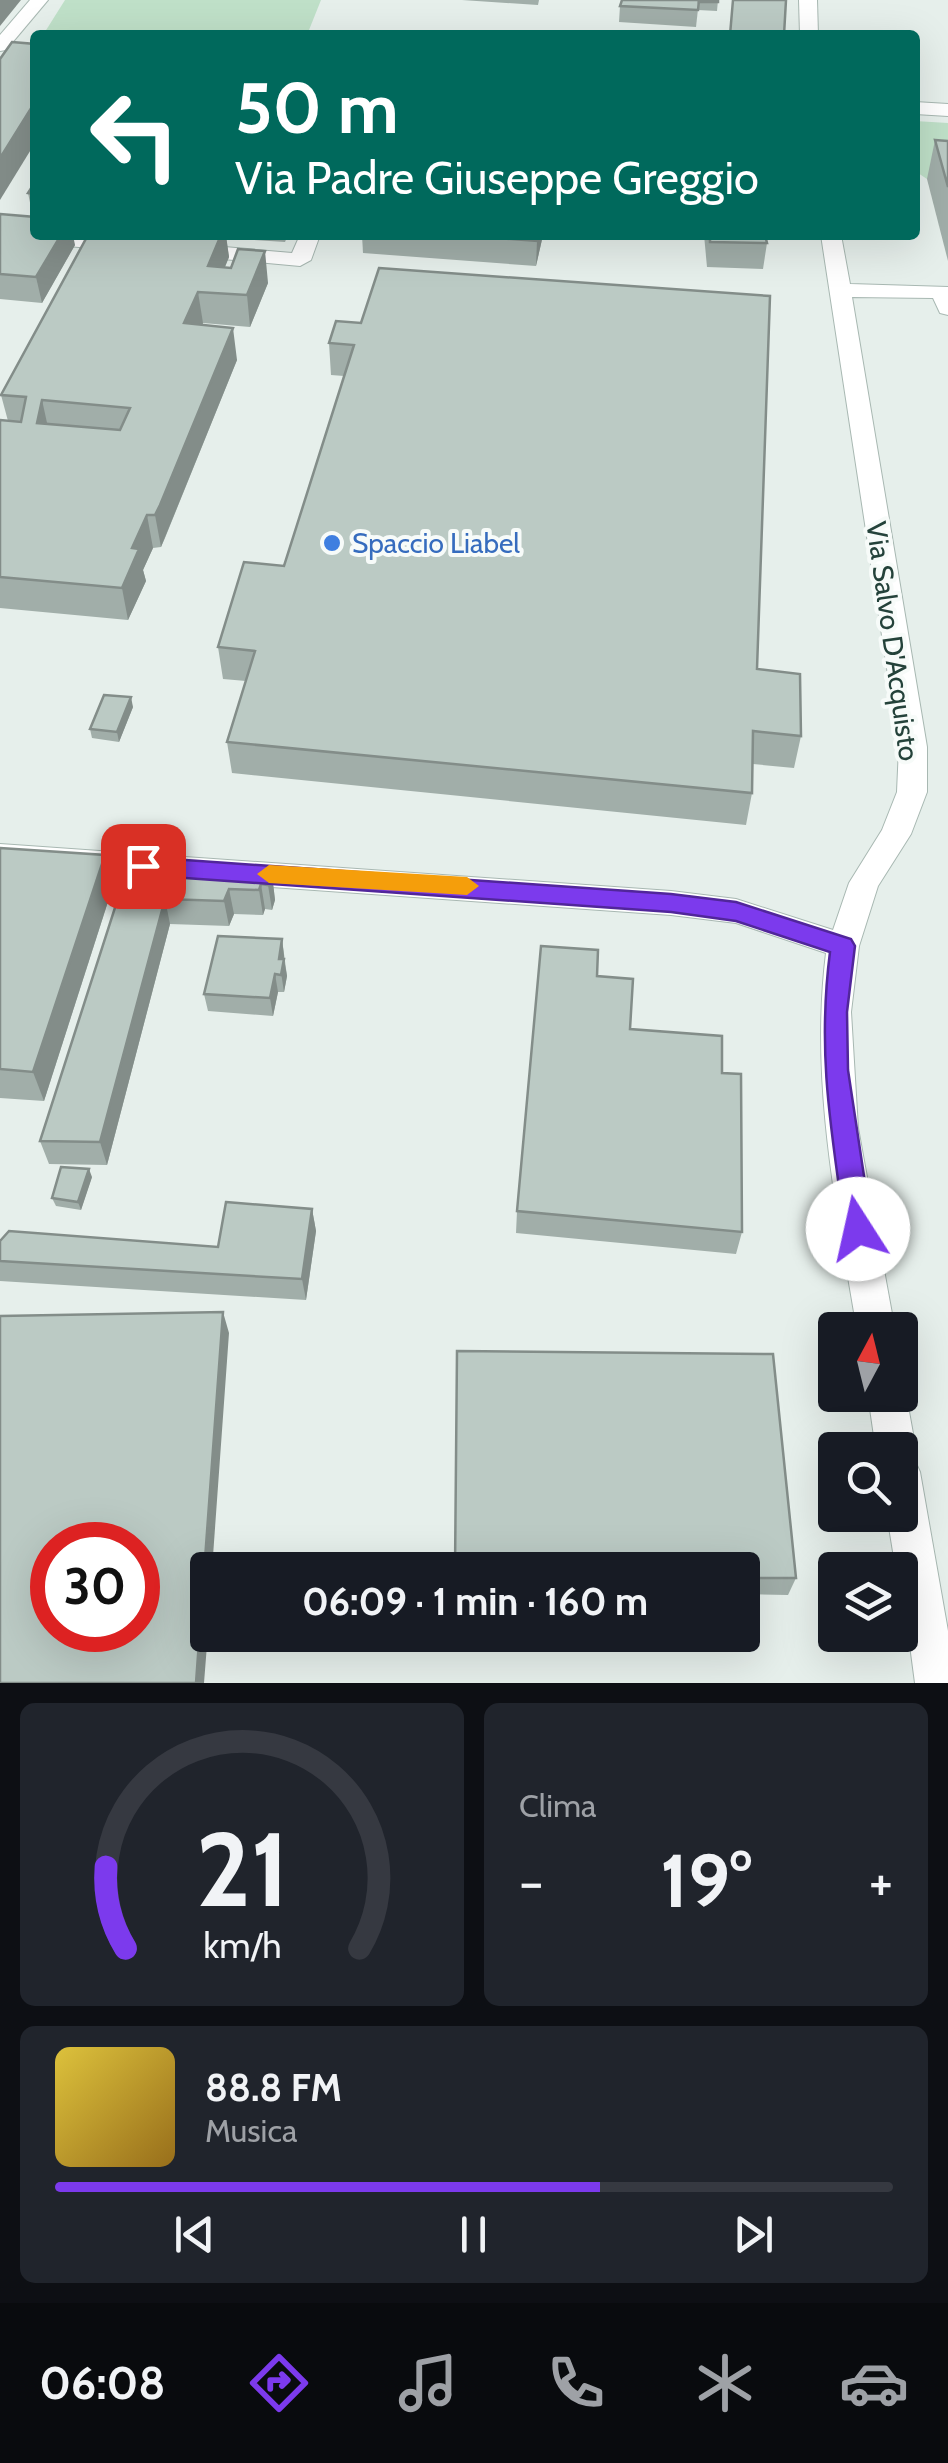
<!DOCTYPE html>
<html lang="it">
<head>
<meta charset="utf-8">
<style>
	:root { --surface:#171b24; --page:#20242c; --text:#f1f3f6; --muted:#9ea1a6; --line:#363941; --accent:#7c3aed }
	body { margin:0; font-family:Cabin,sans-serif; background:var(--page); color:var(--text); height:100vh; display:flex; flex-direction:column; font-size:38px; white-space:nowrap }
	* { box-sizing:border-box; margin:0 }
	p { font-size:32px; color:var(--muted) }
	.icon { flex:none; width:55px; height:55px; fill:none; stroke:currentColor; stroke-width:2; stroke-linecap:round; stroke-linejoin:round }
	.map { position:relative; height:1683px; overflow:hidden }
	.details { display:flex; flex-direction:column; gap:20px; padding:20px; background:#0d0f14; flex:1 }
	.details>* { flex:none }
	.top-card { position:absolute; left:30px; top:30px; width:890px; height:210px; border-radius:10px; box-shadow:0 10px 40px #0002; background:#00695c; color:#fff; overflow:hidden }
	.needle { width:65px; rotate:7deg }
	.controls { position:absolute; left:818px; top:1312px; display:grid; gap:20px }
	.controls a { display:grid; place-items:center; width:100px; height:100px; border-radius:10px; background:var(--surface); box-shadow:0 10px 40px #0002; font-size:50px }
	.speed { position:absolute; left:30px; top:1522px; display:flex; gap:20px; font-size:50px; font-weight:700; text-align:center }
	.speed>* { display:grid; place-content:center; width:130px; height:130px; border-radius:50%; background:var(--surface); box-shadow:0 10px 40px #0002; line-height:1 }
	.speed .limit { border:15px solid #d22; background:#fff; color:#111 }
	.pin { position:absolute; display:grid; place-items:center; width:85px; height:85px; color:#fff; margin:-42px; border-radius:20px; box-shadow:0 5px 15px #0006 }
	.me { position:absolute; width:110px; margin:-55px; rotate:350deg; stroke-linejoin:round; filter:drop-shadow(0 0 8px #0008) }
	.turn { display:flex; align-items:center; gap:35px; height:210px; padding:0 40px; font-size:45px }
	.turn .icon { width:130px; height:130px; stroke-width:2.5 }
	.turn b { display:block; font-size:70px; line-height:85px }
	.big { font-size:75px; font-weight:700; line-height:1.1 }
	.details .widget { flex:1; display:flex; flex-direction:column; justify-content:center; gap:15px; min-width:0; padding:0 35px; border-radius:15px; background:var(--page) }
	.details .dial { align-items:center; gap:0 }
	.dial svg { height:260px; overflow:visible; fill:none; stroke:var(--line); stroke-width:7; stroke-linecap:round; text-anchor:middle }
	.dial text { fill:var(--text); stroke:none }
	.song { display:flex; align-items:center; gap:30px }
	.cover { width:120px; height:120px; border-radius:15px; background:linear-gradient(135deg,hsl(50 70% 55%),hsl(40 70% 35%)) }
	.played { height:10px; border-radius:5px; background:linear-gradient(90deg,var(--accent) 65%,var(--line) 65%) }
	.keys { display:flex; justify-content:space-around; direction:ltr }
	.heat { display:flex; justify-content:space-between; align-items:center; font-size:55px; direction:ltr }
	.details .tiles { flex:1; display:grid; gap:20px; grid-template-columns:1fr 1fr }
	.widget:last-child { grid-column:span 2 }
	.trip { position:absolute; left:190px; top:1552px; width:570px; height:100px; border-radius:10px; background:var(--surface); box-shadow:0 10px 40px #0002; font-weight:700; line-height:100px; text-align:center }
	.tab-bar { display:flex; height:160px; justify-content:space-around; align-items:center; background:#090b0e; color:var(--muted) }
	.tab-bar .icon { width:70px; height:70px }
	.tab-bar .on { color:var(--accent) }
	.tab-bar b { font-size:45px; color:var(--text) }
	.map>svg:first-child { display:block }
</style>
</head>
<body>
<div class="map">
<svg width="948" height="1683" viewBox="0 0 948 1683">
	<rect width="100%" height="100%" fill="#e6efeb"/>
	<g fill="#bfe0c8">
		<path d="M 65,0 L 321,0 L 307,35 L 43,35 Z"/>
		<path d="M 915,121 L 948,123 L 948,167 L 927,179 L 915,171 Z"/>
	</g>
	<g fill="none" stroke-linecap="round" stroke-linejoin="round">
		<g stroke="#a8b8b2" stroke-width="2">
			<g id="minor">
				<path d="M 30,0 L 48,0 L 6,50 L 0,51 L 0,35 Z"/>
				<path d="M 799,0 L 817,0 L 818,35 L 800,35 Z"/>
				<path d="M 915,102 L 948,104 L 948,116 L 915,114 Z"/>
				<path d="M 0,228 L 35,231 L 35,235 L 124,239 L 135,245 L 124,251 L 0,240 Z"/>
				<path d="M 300,235 L 320,235 L 311,260 L 300,266 L 190,256 L 179,250 L 190,244 L 292,253 Z"/>
				<path d="M 821,235 L 841,235 L 850,284 L 948,287 L 948,315 L 940,313 L 933,298 L 852,297 L 927,747 L 927,792 L 911,834 L 878,886 L 859,946 L 851,1012 L 858,1128 L 895,1330 L 857,1330 C 836,1204 810,1081 826,953 L 736,923 L 671,915 L 0,868 L 0,844 L 671,891 L 736,899 L 833,930 L 849,883 L 882,830 L 897,792 L 899,747 Z"/>
				<path d="M 900,1382 L 906,1395 L 916,1450 L 913,1457 L 920,1472 L 948,1631 L 948,1683 L 915,1683 L 900,1570 L 896,1570 L 887,1515 L 900,1515 L 900,1450 L 876,1450 L 868,1395 L 900,1395 Z"/>
			</g>
		</g>
		<use href="#minor" fill="#fff" fill-rule="evenodd"/>
	</g>
	<g fill="#a1aea9">
		<path d="M 462,0 L 539,0 L 538,5 Z"/>
		<path d="M 699,0 L 696,27 L 619,22 L 620,6 Z"/>
		<path d="M 699,0 L 718,0 L 717,11 L 698,10 Z"/>
		<path d="M 935,140 L 948,141 L 948,261 L 927,179 Z"/>
		<path d="M 35,182 L 35,235 L 75,245 L 42,303 L 0,299 L 0,214 L 33,217 L 28,193 Z"/>
		<path d="M 88,235 L 288,235 L 285,242 L 226,238 L 229,257 L 225,267 L 268,283 L 250,327 L 203,323 L 202,325 L 237,360 L 165,538 L 161,547 L 153,548 L 143,570 L 146,581 L 128,620 L 0,608 L 0,420 L 8,421 L 1,395 Z"/>
		<path d="M 362,235 L 543,235 L 536,266 L 363,253 Z"/>
		<path d="M 704,235 L 765,235 L 767,243 L 763,269 L 707,267 Z"/>
		<path d="M 336,321 L 757,669 L 801,736 L 794,768 L 753,764 L 752,793 L 746,825 L 232,773 L 227,742 L 246,681 L 223,679 L 218,647 L 284,566 L 344,376 L 331,375 L 329,343 Z"/>
		<path d="M 133,707 L 119,742 L 92,738 L 90,729 Z"/>
		<path d="M 0,848 L 105,855 L 113,886 L 44,1101 L 0,1098 Z"/>
		<path d="M 129,864 L 272,875 L 275,900 L 272,910 L 265,909 L 263,915 L 234,914 L 229,926 L 170,924 L 107,1165 L 49,1164 L 40,1141 Z"/>
		<path d="M 282,939 L 287,976 L 284,992 L 278,992 L 273,1016 L 208,1011 L 204,994 Z"/>
		<path d="M 597,976 L 630,1029 L 722,1073 L 742,1232 L 736,1254 L 516,1233 L 517,1211 Z"/>
		<path d="M 92,1177 L 81,1210 L 56,1206 L 52,1198 Z"/>
		<path d="M 312,1209 L 316,1231 L 306,1300 L 0,1281 L 0,1241 L 218,1247 Z"/>
		<path d="M 742,1570 L 796,1578 L 788,1595 L 742,1594 Z"/>
	</g>
	<g fill="#838d89">
		<path d="M 0,0 L 21,0 L 0,26 Z"/>
		<path d="M 35,102 L 35,143 L 0,200 L 0,158 Z"/>
		<path d="M 61,235 L 73,235 L 75,245 L 42,303 L 36,277 Z"/>
		<path d="M 221,235 L 226,235 L 229,257 L 214,293 L 208,266 Z"/>
		<path d="M 539,235 L 543,235 L 536,266 L 537,241 Z"/>
		<path d="M 265,251 L 268,283 L 250,327 L 247,295 Z"/>
		<path d="M 198,292 L 203,323 L 189,355 L 184,323 Z"/>
		<path d="M 233,328 L 237,360 L 161,547 L 155,515 Z"/>
		<path d="M 42,400 L 49,432 L 37,423 Z"/>
		<path d="M 147,515 L 153,548 L 143,570 L 146,581 L 128,620 L 122,588 L 132,548 Z"/>
		<path d="M 131,697 L 133,707 L 119,742 L 117,732 Z"/>
		<path d="M 105,855 L 113,886 L 44,1101 L 33,1072 Z"/>
		<path d="M 272,875 L 275,900 L 272,910 L 268,885 Z"/>
		<path d="M 261,884 L 265,909 L 263,915 L 259,890 Z"/>
		<path d="M 229,889 L 234,914 L 229,926 L 224,901 Z"/>
		<path d="M 165,899 L 170,924 L 107,1165 L 100,1142 Z"/>
		<path d="M 282,939 L 284,956 L 283,964 L 284,959 L 287,976 L 284,992 L 279,959 Z"/>
		<path d="M 275,974 L 278,992 L 273,1016 L 270,998 Z"/>
		<path d="M 89,1169 L 92,1177 L 81,1210 L 78,1202 Z"/>
		<path d="M 312,1209 L 316,1231 L 306,1300 L 302,1279 Z"/>
		<path d="M 223,1312 L 229,1333 L 212,1570 L 208,1570 L 208,1632 L 204,1683 L 196,1683 Z"/>
	</g>
	<g fill="#bbcac4" stroke="#838d89" stroke-width="2.5" fill-rule="evenodd">
		<path d="M 622,0 L 699,0 L 698,10 L 620,6 Z"/>
		<rect x="699" y="0" width="19" height="2"/>
		<path d="M 733,0 L 786,0 L 784,35 L 730,35 Z"/>
		<path d="M 12,42 L 35,44 L 35,102 L 0,158 L 0,59 Z"/>
		<path d="M 935,140 L 948,141 L 948,187 Z"/>
		<path d="M 35,182 L 35,194 L 28,193 Z"/>
		<path d="M 0,214 L 35,217 L 35,235 L 61,235 L 36,277 L 0,274 Z"/>
		<path d="M 88,235 L 221,235 L 208,266 L 231,268 L 238,249 L 265,251 L 247,295 L 198,292 L 184,323 L 233,328 L 160,505 L 155,515 L 147,515 L 132,548 L 139,549 L 122,588 L 0,577 L 0,420 L 21,422 L 26,397 L 1,395 ZM 42,400 L 130,408 L 120,430 L 37,423 Z"/>
		<path d="M 458,235 L 539,235 L 537,241 Z"/>
		<path d="M 710,235 L 765,235 L 767,243 L 710,242 Z"/>
		<path d="M 379,268 L 770,296 L 757,669 L 800,674 L 801,736 L 753,731 L 752,793 L 227,742 L 255,651 L 218,647 L 244,562 L 284,566 L 354,345 L 329,343 L 336,321 L 361,323 Z"/>
		<path d="M 104,695 L 131,697 L 117,732 L 90,729 Z"/>
		<path d="M 0,848 L 105,855 L 33,1072 L 0,1069 Z"/>
		<path d="M 129,864 L 272,875 L 268,885 L 261,884 L 259,890 L 229,889 L 224,901 L 165,899 L 100,1142 L 40,1141 Z"/>
		<path d="M 218,936 L 282,939 L 279,959 L 284,959 L 281,975 L 275,974 L 270,998 L 204,994 Z"/>
		<path d="M 541,946 L 598,950 L 597,976 L 633,979 L 630,1029 L 722,1036 L 722,1073 L 741,1074 L 742,1232 L 517,1211 Z"/>
		<path d="M 61,1167 L 89,1169 L 78,1202 L 52,1198 Z"/>
		<path d="M 226,1202 L 312,1209 L 302,1279 L 0,1261 L 0,1241 L 9,1231 L 218,1247 Z"/>
		<path d="M 223,1312 L 196,1683 L 0,1683 L 0,1316 ZM 52,1545 L 138,1545 L 138,1630 L 52,1630 Z"/>
		<path d="M 457,1351 L 773,1354 L 796,1578 L 742,1578 L 742,1570 L 455,1570 Z"/>
	</g>
	<path fill="#7c3aed" stroke="#51269a" stroke-width="2.5" d="M 143,857 L 671,894 L 736,902 L 851,939 L 855,946 L 847,1012 L 848,1070 L 872,1229 L 868,1238 L 858,1241 L 849,1238 L 845,1229 C 831,1129 817,1053 830,952 L 736,921 L 671,912 L 143,875 L 131,866 Z"/>
	<path fill="#f59e0b" d="M 269,865 L 467,877 L 479,886 L 467,895 L 269,883 L 257,874 Z"/>
	<circle fill="#3f7fe0" stroke="#f7fbf9" stroke-width="4" cx="332" cy="543" r="10"/>
	<g text-anchor="middle" stroke-width="8" stroke-linejoin="round" paint-order="stroke">
		<g font-size="28" fill="#366cbe" stroke="#f7fbf9" text-anchor="start">
			<text x="352" y="553">Spaccio Liabel</text>
		</g>
		<g font-size="28" fill="#24423a" stroke="#f7fbf9">
			<text transform="translate(893 641) rotate(82)" y="10">Via Salvo D'Acquisto</text>
		</g>
	</g>
</svg>
<div class="controls">
<a><svg class="needle" viewBox="-14 -14 28 28"><path d="M0-13l5 13h-10z" fill="#e53935"/><path d="M0 13l5-13h-10z" fill="#9ea1a6"/></svg></a>
<a><svg class="icon" aria-label="search" viewBox="0 0 24 24"><circle cx="10" cy="10" r="6"/><path d="M15 15l6 6"/></svg></a>
<a><svg class="icon" aria-label="layers" viewBox="0 0 24 24"><path d="M12 4l9 5-9 5-9-5zM3 14l9 5 9-5"/></svg></a>
</div>
<div class="speed"><div class="limit">30</div></div>
<div class="pin" style="left:143px;top:866px;background:#d93025"><svg class="icon" aria-label="arrive" viewBox="0 0 24 24"><path d="M6 21V4h12l-3 4 3 4H6"/></svg></div>
<svg class="me" style="left:858px;top:1229px" viewBox="-20 -20 40 40"><circle r="19" fill="#fff"/><path d="M0-13L10 11 0 6-10 11z" fill="#7c3aed"/></svg>
<div class="trip">06:09 · 1 min · 160 m</div>
<div class="top-card">
<div class="turn"><svg class="icon" aria-label="left" viewBox="0 0 24 24"><path d="M17 20v-9H6M10 6l-5 5 5 5"/></svg><div><b>50 m</b>Via Padre Giuseppe Greggio</div></div>
</div>
</div>
<section class="details">
<div class="tiles">
<div class="widget dial"><svg viewBox="0 0 100 80">
<path d="M14 69A42 42 0 1 1 86 69"/>
<path d="M14 69A42 42 0 0 1 8 44" stroke="#7c3aed"/>
<text x="50" y="56" font-size="32" font-weight="700">21</text>
<text x="50" y="72" font-size="11">km/h</text>
</svg></div>
<div class="widget"><p>Clima</p>
<div class="heat"><a>−</a><b class="big">19°</b><a>+</a></div>
</div>
<div class="widget">
<div class="song"><i class="cover"></i><div><b>88.8 FM</b><p>Musica</p></div></div>
<div class="played"></div>
<div class="keys"><svg class="icon" aria-label="previous" viewBox="0 0 24 24"><path d="M18 5L8 12l10 7zM5 5v14"/></svg><svg class="icon" aria-label="pause" viewBox="0 0 24 24"><path d="M8 5v14M16 5v14"/></svg><svg class="icon" aria-label="next" viewBox="0 0 24 24"><path d="M6 5l10 7-10 7zM19 5v14"/></svg></div>
</div>
</div>
</section>
<nav class="tab-bar">
<b>06:08</b>
<svg class="icon on" aria-label="directions" viewBox="0 0 24 24"><path d="M12 3l9 9-9 9-9-9zM9 14v-3h6M13 9l2 2-2 2"/></svg>
<svg class="icon" aria-label="music" viewBox="0 0 24 24"><path d="M9 18V5l10-2v13"/><circle cx="6" cy="18" r="3"/><circle cx="16" cy="16" r="3"/></svg>
<svg class="icon" aria-label="phone" viewBox="0 0 24 24"><path d="M5 4h4l2 5-3 2q2 4 5 5l2-3 5 2v4C11 20 4 13 5 4z"/></svg>
<svg class="icon" aria-label="climate" viewBox="0 0 24 24"><path d="M12 3v18M4 7l16 10M4 17L20 7"/></svg>
<svg class="icon" aria-label="car" viewBox="0 0 24 24"><path d="M5 17H2v-5l4-1 3-4h7l3 4 3 1v5h-3M9 17h6M6 11h13"/><circle cx="7" cy="17" r="2"/><circle cx="17" cy="17" r="2"/></svg>
</nav>
</body>
</html>
